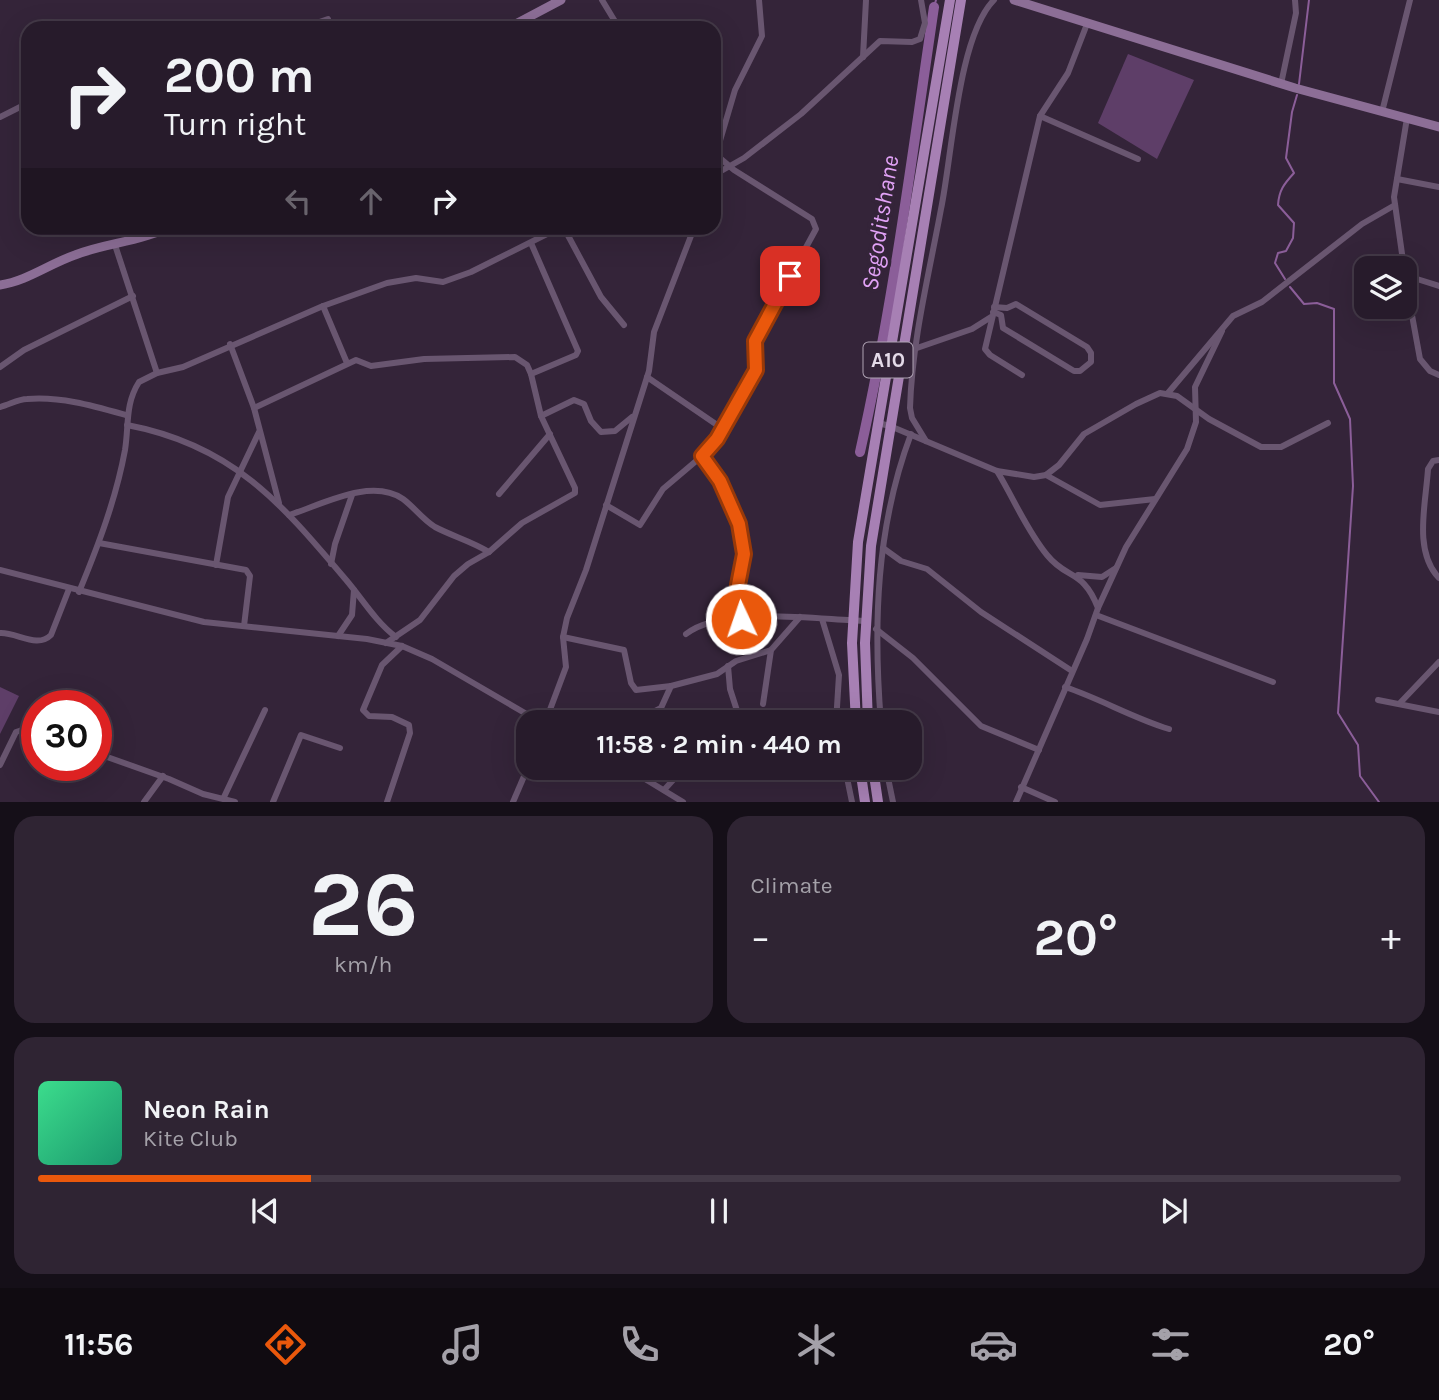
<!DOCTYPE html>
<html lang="en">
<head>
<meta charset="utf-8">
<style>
	:root { --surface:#271b2b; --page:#2f2433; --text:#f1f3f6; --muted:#a4a1a9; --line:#433947; --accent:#ea580c }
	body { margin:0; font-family:Karla,sans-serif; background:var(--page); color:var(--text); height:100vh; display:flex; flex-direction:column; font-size:26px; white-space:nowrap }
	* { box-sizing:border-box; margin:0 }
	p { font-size:23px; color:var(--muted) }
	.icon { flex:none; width:38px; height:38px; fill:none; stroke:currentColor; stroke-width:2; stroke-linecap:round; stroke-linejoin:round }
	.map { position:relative; height:802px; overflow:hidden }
	.panel { display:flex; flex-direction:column; gap:14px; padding:14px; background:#150f18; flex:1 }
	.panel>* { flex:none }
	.top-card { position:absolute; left:21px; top:21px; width:700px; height:214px; border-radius:21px; box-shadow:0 7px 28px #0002,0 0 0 2px var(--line); background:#271b2b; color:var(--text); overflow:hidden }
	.tools { position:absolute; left:1354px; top:256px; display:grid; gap:14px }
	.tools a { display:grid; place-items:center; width:63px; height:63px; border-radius:14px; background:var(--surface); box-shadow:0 7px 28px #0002,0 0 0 2px var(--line); font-size:35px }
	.speed { position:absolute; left:21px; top:690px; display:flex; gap:14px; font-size:35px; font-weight:700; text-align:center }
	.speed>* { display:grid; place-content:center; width:91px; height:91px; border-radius:50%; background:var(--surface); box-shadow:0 7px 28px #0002,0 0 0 2px var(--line); line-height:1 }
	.speed .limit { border:10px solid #d22; background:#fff; color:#111 }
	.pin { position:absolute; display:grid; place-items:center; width:60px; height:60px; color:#fff; margin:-30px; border-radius:14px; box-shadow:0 4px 10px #0006 }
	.me { position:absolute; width:77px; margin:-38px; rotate:357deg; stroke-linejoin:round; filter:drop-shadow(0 0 5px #0008) }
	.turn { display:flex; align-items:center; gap:24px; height:147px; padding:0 28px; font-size:32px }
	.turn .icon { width:91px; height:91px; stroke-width:2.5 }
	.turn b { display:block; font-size:49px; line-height:60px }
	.lanes { display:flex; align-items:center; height:66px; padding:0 28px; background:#0003; justify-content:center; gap:35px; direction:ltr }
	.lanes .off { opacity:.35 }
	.big { font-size:52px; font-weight:700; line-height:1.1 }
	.panel .card { flex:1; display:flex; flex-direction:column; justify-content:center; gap:10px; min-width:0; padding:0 24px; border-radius:21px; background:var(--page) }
	.panel .dial { align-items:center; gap:0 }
	.dial b { font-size:91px; line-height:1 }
	.song { display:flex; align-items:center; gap:21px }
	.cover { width:84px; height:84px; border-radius:10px; background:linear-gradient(135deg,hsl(150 70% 55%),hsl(160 70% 35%)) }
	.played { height:7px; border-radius:4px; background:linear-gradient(90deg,var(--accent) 20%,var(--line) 20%) }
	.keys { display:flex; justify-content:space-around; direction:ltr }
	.heat { display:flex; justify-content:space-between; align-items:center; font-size:38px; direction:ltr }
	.panel .tiles { flex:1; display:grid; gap:14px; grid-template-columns:1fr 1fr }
	.card:last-child { grid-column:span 2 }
	.trip { position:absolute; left:516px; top:710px; width:406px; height:70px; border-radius:21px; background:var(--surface); box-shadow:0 7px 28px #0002,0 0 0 2px var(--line); font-weight:700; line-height:70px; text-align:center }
	.tab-bar { display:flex; height:112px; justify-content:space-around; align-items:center; background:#100b11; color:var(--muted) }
	.tab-bar .icon { width:49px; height:49px }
	.tab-bar .on { color:var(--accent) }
	.tab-bar b { font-size:32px; color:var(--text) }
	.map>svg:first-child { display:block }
</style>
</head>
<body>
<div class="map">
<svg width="1439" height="802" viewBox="0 0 1439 802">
	<rect width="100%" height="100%" fill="#342439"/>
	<g fill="#5e3e68">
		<path d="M 1128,54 L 1194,80 L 1157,159 L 1098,123 Z"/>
		<path d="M 0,687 L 19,696 L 0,734 Z"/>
	</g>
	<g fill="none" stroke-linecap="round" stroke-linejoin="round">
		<g stroke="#8b5e99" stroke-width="2">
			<path d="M 934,7 L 936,0"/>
			<path d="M 1299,84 L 1309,0"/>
			<path d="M 1285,279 L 1275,263 L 1278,253 L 1286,251 L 1293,238 L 1294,223 L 1278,205 C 1279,190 1284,184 1294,173 L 1286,158 L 1292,112 L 1297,95"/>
			<path d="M 1290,287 L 1304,304 L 1317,303 L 1334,309 L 1334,383 L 1350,419 L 1353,486 L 1338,713 L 1358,745 L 1360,776 L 1379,802"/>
		</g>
		<path stroke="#8b5e99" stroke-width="10" d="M 860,452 C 893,306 912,156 934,7"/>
		<g stroke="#695670" stroke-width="6">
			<path d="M 602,0 L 619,28"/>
			<path d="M 302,28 L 328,19"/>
			<path d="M 863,57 L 866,0"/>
			<path d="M 1281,84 L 1296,13 L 1295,0"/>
			<path d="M 1382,112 L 1410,0"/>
			<path d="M 1040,116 L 1138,159"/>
			<path d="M 0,117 L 28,103"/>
			<path d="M 714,161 L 735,90 L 762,36 L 759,0"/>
			<path d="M 714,175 L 744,158 L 801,114 L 880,41 L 912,42 L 920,39 L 925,23 L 921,0"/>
			<path d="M 1397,179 L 1439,187"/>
			<path d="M 564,228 L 601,297 L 624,325"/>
			<path d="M 531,243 L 578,351 L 576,355 L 531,374"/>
			<path d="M 115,245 L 157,373"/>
			<path d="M 1404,268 L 1394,197 L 1407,118"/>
			<path d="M 1405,269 L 1417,279 L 1439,286"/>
			<path d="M 1405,277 L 1420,359 L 1430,371 L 1439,375"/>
			<path d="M 323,306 L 347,363"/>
			<path d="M 993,312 L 1001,315 L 1003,328 L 1074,371 L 1080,371 L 1091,362 L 1091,353 L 1087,347 L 1016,304 L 1007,308 L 994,307"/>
			<path d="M 230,344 L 254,408 L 279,503"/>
			<path d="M 917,348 L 972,329 L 991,317"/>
			<path d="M 0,367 L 24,350 L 133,296"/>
			<path d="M 1022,375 L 990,355 L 985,349 L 1040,116 L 1068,73 L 1087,24"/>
			<path d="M 647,377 L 723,429"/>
			<path d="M 1168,393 L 1233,316 L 1262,302 L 1362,224 L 1395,205"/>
			<path d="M 0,407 C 9,405 18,399 27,399 C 60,396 94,406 126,415"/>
			<path d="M 254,408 L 356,360 L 371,366 L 424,359 L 515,357 L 527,365 L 531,374 L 541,416 L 575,488 L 575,493 L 522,523 L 489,552 L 468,564 L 454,576 L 420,620 L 386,643"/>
			<path d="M 541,416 L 574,400 L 584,404 L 591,421 L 601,432 L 615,431 L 632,417"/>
			<path d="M 878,423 L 890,426 L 997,471 L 1034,477 L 1046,475 L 1059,465 L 1084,434 L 1136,404 L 1160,393 L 1177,396 L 1209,419 L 1261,447 L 1281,447 L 1328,423"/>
			<path d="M 127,425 C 233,445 281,503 347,581 C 363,600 376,622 396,637"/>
			<path d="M 926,441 L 912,418 L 910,408 C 912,341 929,274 941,209 C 952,157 958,36 994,0"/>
			<path d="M 702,456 L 720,481 L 739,524 L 744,554 L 739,585 L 741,619"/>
			<path d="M 1439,460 L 1433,461 L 1428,469 C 1426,503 1413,551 1439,578"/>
			<path d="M 997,471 C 1014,499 1026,529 1047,555 C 1067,580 1083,569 1098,608 L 1087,639 L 1016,802"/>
			<path d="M 1046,475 L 1100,505 L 1155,499"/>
			<path d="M 499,494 L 550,434"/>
			<path d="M 606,505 L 640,525 L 663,489 L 702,456 L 723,429 L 757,366 L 755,341 L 816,229 L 812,219 L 734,170 L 714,153"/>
			<path d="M 289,515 C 321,505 371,477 403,499 C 414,507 423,520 435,527 C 452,536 471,541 489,552"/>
			<path d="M 99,543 L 246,570 L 250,576 L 244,626"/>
			<path d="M 883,548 L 901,561 L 927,569 L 981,612 L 1072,671"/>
			<path d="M 331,564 L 335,544 L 352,495"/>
			<path d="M 216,565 L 228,497 L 259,432"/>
			<path d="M 0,570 L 204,622 L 367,639 L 402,646 L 432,659 L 542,723"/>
			<path d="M 1078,575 L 1102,577 L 1116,568"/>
			<path d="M 79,592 C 98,546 116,499 125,450 C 129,425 125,404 139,382 L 157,373 L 183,367 L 323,306 L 387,283 L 416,278 L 443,282 L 471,272 L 559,228"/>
			<path d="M 1098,608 L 1126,547 L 1187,449 L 1196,422 L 1195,387 L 1222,331"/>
			<path d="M 1096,615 L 1273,682"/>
			<path d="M 822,619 L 839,675 L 836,723"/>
			<path d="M 876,629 L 913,658 L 981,726 L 1039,750"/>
			<path d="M 0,633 C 17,632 37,649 51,635 L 69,589"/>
			<path d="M 686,634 C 722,605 820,620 866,621"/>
			<path d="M 338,636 L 352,615 L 354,590"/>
			<path d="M 563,637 L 624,650 L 631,683 L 636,690 L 671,686"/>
			<path d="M 728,666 L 730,689 L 741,723"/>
			<path d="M 1065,687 C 1101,699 1133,718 1169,729"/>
			<path d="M 1378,700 L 1439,712"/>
			<path d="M 1400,703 L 1439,662"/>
			<path d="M 763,704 L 771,650 L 800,617"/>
			<path d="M 545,723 L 566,667 L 563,637 L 567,618 L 586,570 L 649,371 L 654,332 L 694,228"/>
			<path d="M 632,723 L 661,708 L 671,686 L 717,674 L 736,661 L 771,650"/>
			<path d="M 881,723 C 873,625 876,527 911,434"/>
			<path d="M 96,753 L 169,779 L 203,794 L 235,802"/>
			<path d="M 0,765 L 16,732 L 25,729 L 37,733"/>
			<path d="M 627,768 L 683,802"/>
			<path d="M 793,768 C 804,779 819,780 830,768"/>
			<path d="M 845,768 L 852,802"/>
			<path d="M 886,768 L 893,802"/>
			<path d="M 1021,787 L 1055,802"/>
			<path d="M 664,790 L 684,768"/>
			<path d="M 224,797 L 265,710"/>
			<path d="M 144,802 L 163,776"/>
			<path d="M 273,802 L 301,735 L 340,748"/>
			<path d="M 387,802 L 410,733 L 409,725 L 392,717 L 369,716 L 363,710 L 382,665 L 402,646"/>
			<path d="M 513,802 L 528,767"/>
		</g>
		<g stroke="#8c6e96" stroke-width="9">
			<path d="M 1014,0 L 1295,88 L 1439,127"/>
			<path d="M 508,28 L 561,0"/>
			<path d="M 0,285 C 27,281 49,264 75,255 C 106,243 138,242 168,228"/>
		</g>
		<g stroke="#a780b4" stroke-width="10">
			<path d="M 856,723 L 852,643 L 858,542 L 950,0"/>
			<path d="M 868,723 L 865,643 L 871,546 L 961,0"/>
			<path d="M 860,768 L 865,802"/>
			<path d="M 873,768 L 878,802"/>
		</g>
	</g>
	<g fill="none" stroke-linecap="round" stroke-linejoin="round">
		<g stroke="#983908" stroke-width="18">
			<path id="route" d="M 741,619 L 738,585 L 744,554 L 739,524 L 720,481 L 702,456 L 717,439 L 756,370 L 755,341 L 790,276"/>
		</g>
		<use href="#route" stroke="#ea580c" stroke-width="12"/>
	</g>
	<g text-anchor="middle" stroke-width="7" stroke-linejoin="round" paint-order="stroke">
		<rect fill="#342439" stroke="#afa3b4" stroke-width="2" x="863.5" y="342.5" width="49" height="35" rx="5"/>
		<g font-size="21" font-weight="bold" fill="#e4dae8">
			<text x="888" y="367">A10</text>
		</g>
		<g font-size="24" font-style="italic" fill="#e1a2f6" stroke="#342439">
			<text transform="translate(880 223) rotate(-81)" y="8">Segoditshane</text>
		</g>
	</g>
</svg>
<div class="tools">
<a><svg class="icon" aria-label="layers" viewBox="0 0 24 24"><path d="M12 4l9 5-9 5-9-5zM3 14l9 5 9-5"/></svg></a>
</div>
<div class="speed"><div class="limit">30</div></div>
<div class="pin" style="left:790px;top:276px;background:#d93025"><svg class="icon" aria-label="arrive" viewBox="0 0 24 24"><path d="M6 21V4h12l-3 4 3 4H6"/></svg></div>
<svg class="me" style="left:741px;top:619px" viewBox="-20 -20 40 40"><circle r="17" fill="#ea580c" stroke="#fff" stroke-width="3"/><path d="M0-11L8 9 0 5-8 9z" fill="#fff"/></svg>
<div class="trip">11:58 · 2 min · 440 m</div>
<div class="top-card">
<div class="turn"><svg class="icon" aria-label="right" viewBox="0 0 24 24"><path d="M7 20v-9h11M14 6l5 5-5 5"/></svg><div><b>200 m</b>Turn right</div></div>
<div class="lanes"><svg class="icon off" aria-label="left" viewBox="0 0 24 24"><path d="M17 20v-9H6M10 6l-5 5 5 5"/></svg><svg class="icon off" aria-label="ahead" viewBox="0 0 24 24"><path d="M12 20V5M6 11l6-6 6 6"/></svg><svg class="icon" aria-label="right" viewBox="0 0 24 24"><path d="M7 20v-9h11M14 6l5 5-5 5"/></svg></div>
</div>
</div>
<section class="panel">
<div class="tiles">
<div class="card dial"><b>26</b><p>km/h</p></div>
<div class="card"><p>Climate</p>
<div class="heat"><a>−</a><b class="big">20°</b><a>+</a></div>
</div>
<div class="card">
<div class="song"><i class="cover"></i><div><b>Neon Rain</b><p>Kite Club</p></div></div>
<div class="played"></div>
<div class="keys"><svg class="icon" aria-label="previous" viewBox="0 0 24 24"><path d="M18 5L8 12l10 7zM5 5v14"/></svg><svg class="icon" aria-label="pause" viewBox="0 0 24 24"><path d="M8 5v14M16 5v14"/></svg><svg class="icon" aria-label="next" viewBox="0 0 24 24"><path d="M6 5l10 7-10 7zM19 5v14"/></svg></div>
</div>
</div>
</section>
<nav class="tab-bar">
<b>11:56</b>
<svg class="icon on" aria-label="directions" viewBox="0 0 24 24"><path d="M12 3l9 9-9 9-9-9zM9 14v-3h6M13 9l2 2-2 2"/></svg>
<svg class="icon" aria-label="music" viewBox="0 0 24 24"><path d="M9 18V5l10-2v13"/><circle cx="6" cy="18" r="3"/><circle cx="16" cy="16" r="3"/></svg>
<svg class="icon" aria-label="phone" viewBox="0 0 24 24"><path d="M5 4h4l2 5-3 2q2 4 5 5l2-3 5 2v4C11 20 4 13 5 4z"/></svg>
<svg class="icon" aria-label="climate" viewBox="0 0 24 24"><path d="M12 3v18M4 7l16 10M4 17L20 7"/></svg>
<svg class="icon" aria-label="car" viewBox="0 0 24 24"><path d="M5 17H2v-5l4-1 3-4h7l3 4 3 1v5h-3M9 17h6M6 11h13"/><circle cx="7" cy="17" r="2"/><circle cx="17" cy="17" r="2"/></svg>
<svg class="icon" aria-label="filters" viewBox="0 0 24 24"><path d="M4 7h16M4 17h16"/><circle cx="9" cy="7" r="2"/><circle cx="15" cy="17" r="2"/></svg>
<b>20°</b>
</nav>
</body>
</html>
